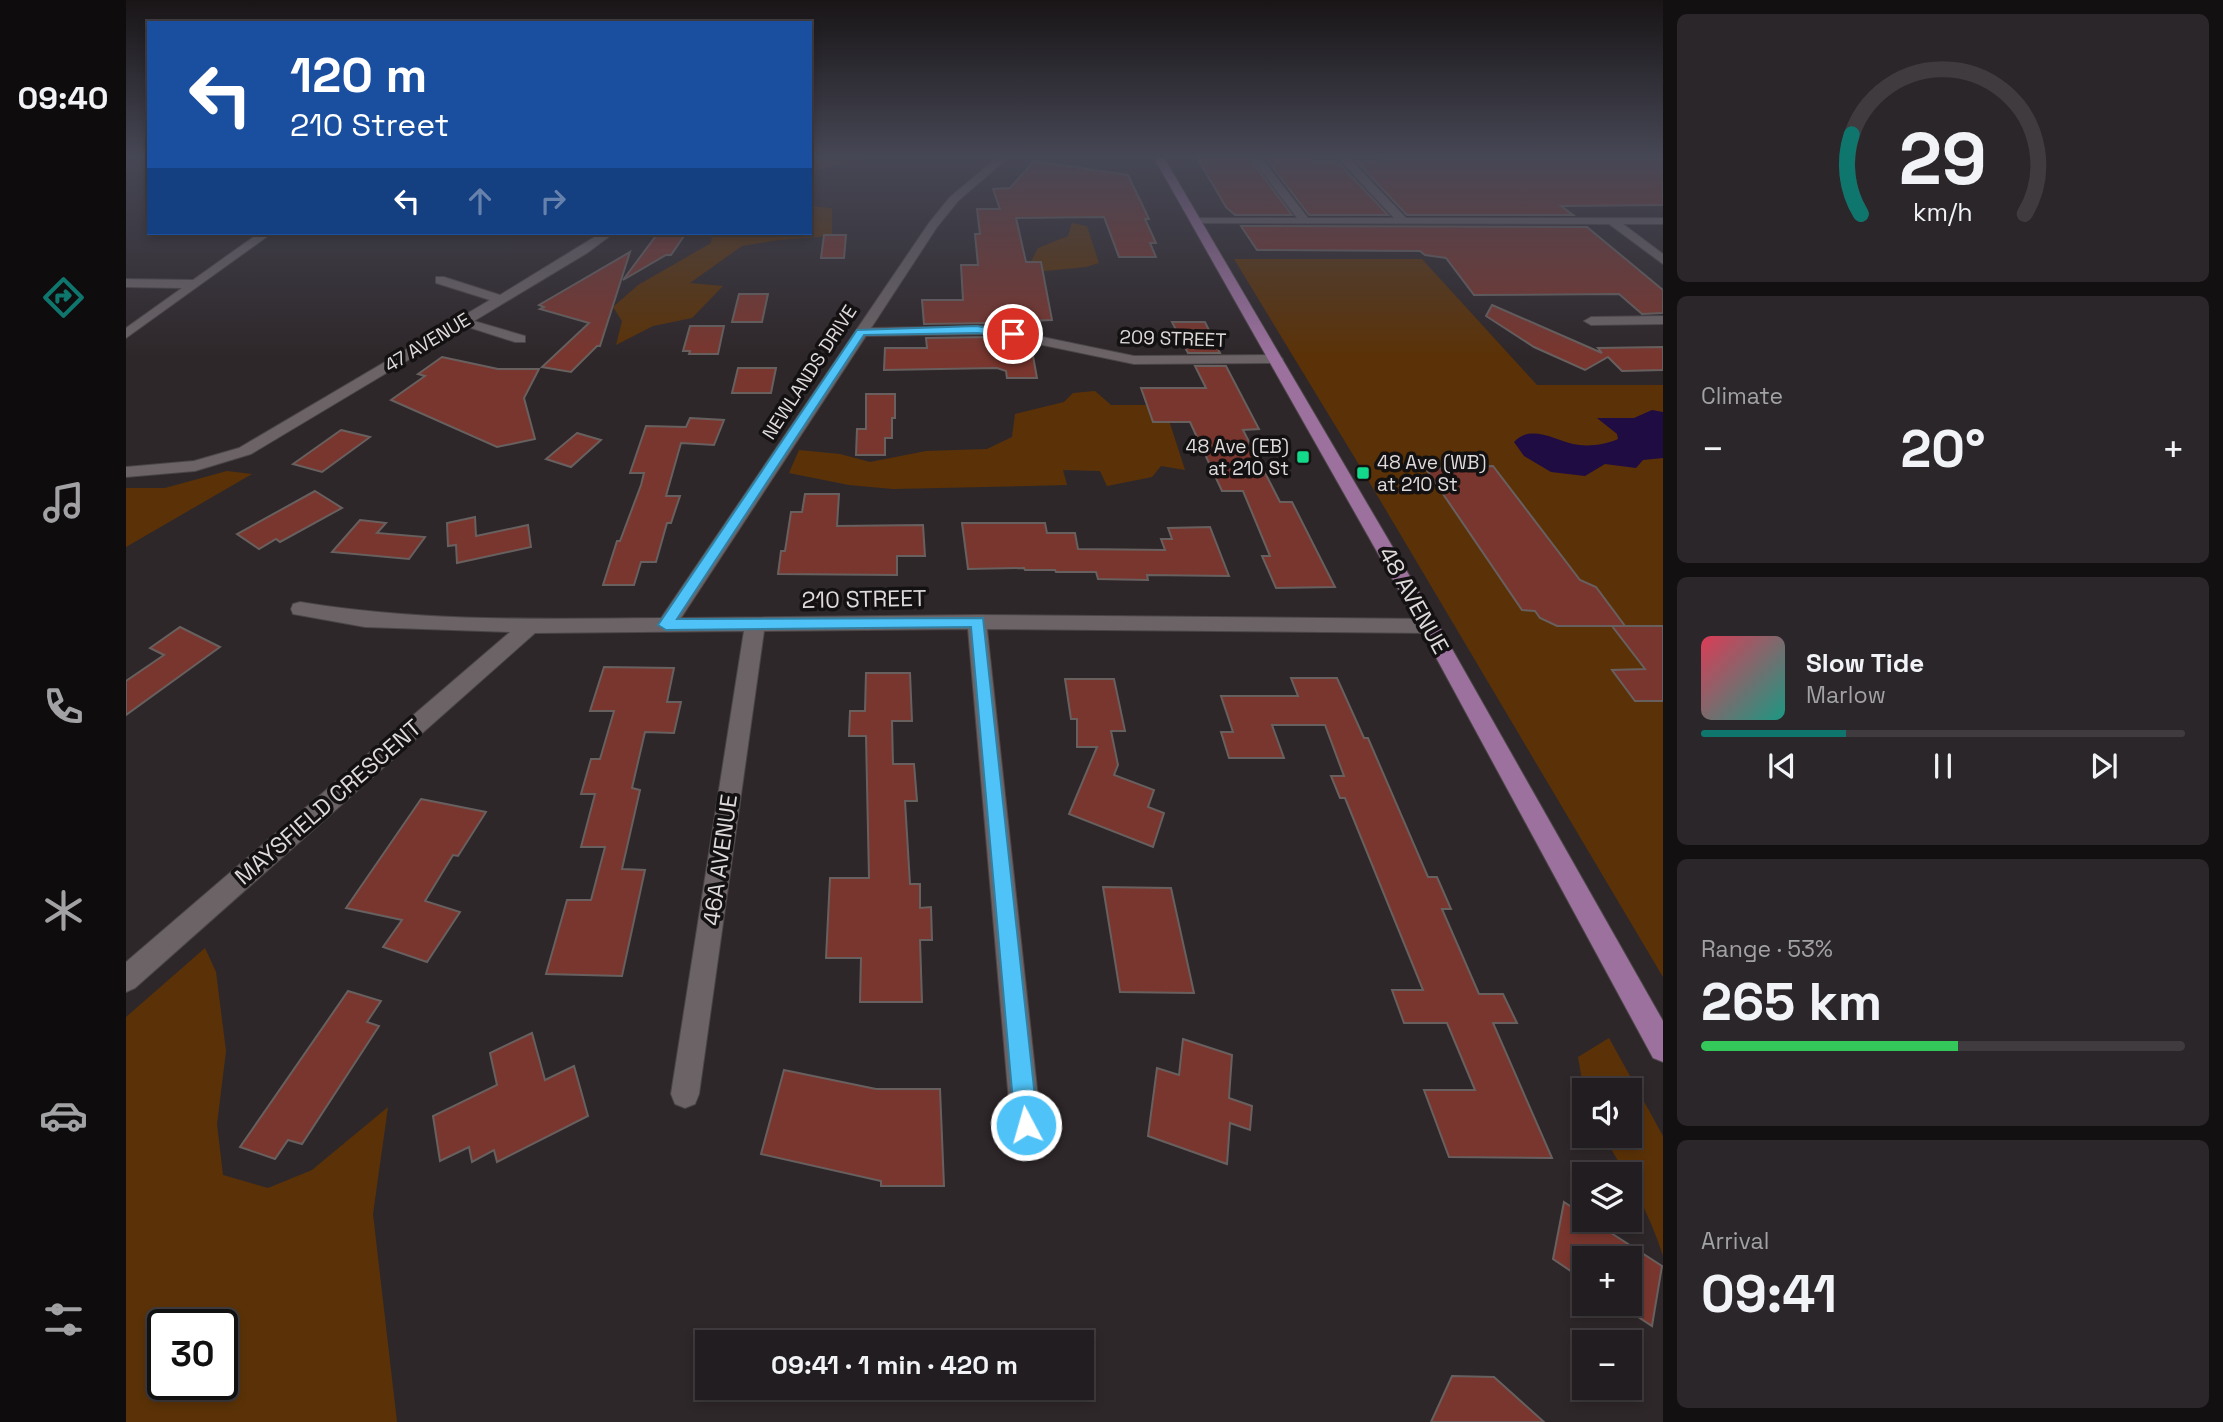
<!DOCTYPE html>
<html lang="en">
<head>
<meta charset="utf-8">
<style>
	:root { --surface:#221d20; --page:#2a2629; --text:#f1f3f6; --muted:#a2a2a5; --line:#3f3b3e; --accent:#0f766e }
	body { margin:0; font-family:"Space Grotesk",sans-serif; background:var(--page); color:var(--text); height:100vh; display:flex; flex-direction:column; font-size:26px; white-space:nowrap }
	* { box-sizing:border-box; margin:0 }
	p { font-size:23px; color:var(--muted) }
	.icon { flex:none; width:38px; height:38px; fill:none; stroke:currentColor; stroke-width:2; stroke-linecap:round; stroke-linejoin:round }
	.map { position:relative; flex:1; overflow:hidden }
	.sheet { display:flex; flex-direction:column; gap:14px; padding:14px; background:#131012; width:560px }
	.sheet>* { flex:none }
	.top-card { position:absolute; left:21px; top:21px; width:665px; height:214px; border-radius:0px; box-shadow:0 4px 10px #0003,0 0 0 2px var(--line); background:#1a4fa0; color:#fff; overflow:hidden }
	.buttons { position:absolute; left:1446px; top:1078px; display:grid; gap:14px }
	.buttons a { display:grid; place-items:center; width:70px; height:70px; border-radius:0px; background:var(--surface); box-shadow:0 4px 10px #0003,0 0 0 2px var(--line); font-size:35px }
	.speed { position:absolute; left:21px; top:1309px; display:flex; gap:14px; font-size:35px; font-weight:700; text-align:center }
	.speed>* { display:grid; place-content:center; width:91px; height:91px; border-radius:50%; background:var(--surface); box-shadow:0 4px 10px #0003,0 0 0 2px var(--line); line-height:1 }
	.speed .limit { border:4px solid #111; border-radius:10px; background:#fff; color:#111 }
	.pin { position:absolute; display:grid; place-items:center; width:60px; height:60px; color:#fff; margin:-30px; border:4px solid #fff; border-radius:50%; box-shadow:0 2px 7px #0007 }
	.me { position:absolute; width:77px; margin:-38px; rotate:354deg; stroke-linejoin:round; filter:drop-shadow(0 0 5px #0008) }
	.turn { display:flex; align-items:center; gap:24px; height:147px; padding:0 28px; font-size:32px }
	.turn .icon { width:91px; height:91px; stroke-width:2.5 }
	.turn b { display:block; font-size:49px; line-height:60px }
	.lanes { display:flex; align-items:center; height:66px; padding:0 28px; background:#0003; justify-content:center; gap:35px; direction:ltr }
	.lanes .off { opacity:.35 }
	.big { font-size:52px; font-weight:600; line-height:1.1 }
	.sheet .widget { flex:1; display:flex; flex-direction:column; justify-content:center; gap:10px; min-width:0; padding:0 24px; border-radius:10px; background:var(--page) }
	.sheet .dial { align-items:center; gap:0 }
	.dial svg { height:182px; overflow:visible; fill:none; stroke:var(--line); stroke-width:7; stroke-linecap:round; text-anchor:middle }
	.dial text { fill:var(--text); stroke:none }
	.song { display:flex; align-items:center; gap:21px }
	.cover { width:84px; height:84px; border-radius:10px; background:linear-gradient(135deg,hsl(350 70% 55%),hsl(170 70% 35%)) }
	.played { height:7px; border-radius:4px; background:linear-gradient(90deg,var(--accent) 30%,var(--line) 30%) }
	.keys { display:flex; justify-content:space-around; direction:ltr }
	.heat { display:flex; justify-content:space-between; align-items:center; font-size:38px; direction:ltr }
	.charge { height:10px; border-radius:5px; background:linear-gradient(90deg,#34c759 53%,var(--line) 0) }
	.trip { position:absolute; left:569px; top:1330px; width:399px; height:70px; border-radius:0px; background:var(--surface); box-shadow:0 4px 10px #0003,0 0 0 2px var(--line); font-weight:600; line-height:70px; text-align:center }
	main { display:flex; flex:1; min-height:0 }
	.tab-bar { display:flex; flex-direction:column; width:126px; justify-content:space-around; align-items:center; background:#0e0c0d; color:var(--muted) }
	.tab-bar .icon { width:49px; height:49px }
	.tab-bar .on { color:var(--accent) }
	.tab-bar b { font-size:32px; color:var(--text) }
	.map>svg:first-child { display:block }
</style>
</head>
<body>
<main>
<nav class="tab-bar">
<b>09:40</b>
<svg class="icon on" aria-label="directions" viewBox="0 0 24 24"><path d="M12 3l9 9-9 9-9-9zM9 14v-3h6M13 9l2 2-2 2"/></svg>
<svg class="icon" aria-label="music" viewBox="0 0 24 24"><path d="M9 18V5l10-2v13"/><circle cx="6" cy="18" r="3"/><circle cx="16" cy="16" r="3"/></svg>
<svg class="icon" aria-label="phone" viewBox="0 0 24 24"><path d="M5 4h4l2 5-3 2q2 4 5 5l2-3 5 2v4C11 20 4 13 5 4z"/></svg>
<svg class="icon" aria-label="climate" viewBox="0 0 24 24"><path d="M12 3v18M4 7l16 10M4 17L20 7"/></svg>
<svg class="icon" aria-label="car" viewBox="0 0 24 24"><path d="M5 17H2v-5l4-1 3-4h7l3 4 3 1v5h-3M9 17h6M6 11h13"/><circle cx="7" cy="17" r="2"/><circle cx="17" cy="17" r="2"/></svg>
<svg class="icon" aria-label="filters" viewBox="0 0 24 24"><path d="M4 7h16M4 17h16"/><circle cx="9" cy="7" r="2"/><circle cx="15" cy="17" r="2"/></svg>
</nav>
<div class="map">
<svg width="1537" height="1422" viewBox="0 0 1537 1422">
	<rect width="100%" height="100%" fill="#2e272a"/>
	<g fill="#5b3207" fill-rule="evenodd">
		<path d="M 684,156 L 750,156 L 684,171 Z"/>
		<path d="M 684,206 L 706,208 L 706,236 L 653,240 L 616,246 L 564,283 L 597,286 L 566,318 L 527,326 L 490,345 L 496,321 L 487,307 L 512,285 L 585,243 L 586,233 L 684,233 Z"/>
		<path d="M 946,223 L 961,226 L 973,263 L 960,267 L 899,273 L 912,248 L 942,236 Z"/>
		<path d="M 1108,259 L 1296,259 L 1411,385 L 1537,385 L 1537,977 L 1232,463 Z"/>
		<path d="M 969,391 L 985,405 L 1038,405 L 1059,470 L 1035,466 L 1026,477 L 981,486 L 974,471 L 937,470 L 941,485 L 767,489 L 723,485 L 663,473 L 673,450 L 714,454 L 744,462 L 800,451 L 861,449 L 886,437 L 889,414 L 938,402 L 947,393 Z"/>
		<path d="M 101,471 L 126,474 L 0,547 L 0,488 L 39,488 Z"/>
		<path d="M 79,948 L 90,972 L 100,1051 L 91,1124 L 97,1175 L 142,1188 L 186,1170 L 262,1107 L 247,1214 L 271,1422 L 0,1422 L 0,1017 ZM 37,1325 L 96,1325 L 96,1384 L 37,1384 Z"/>
		<path d="M 1483,1038 L 1537,1136 L 1537,1256 C 1523,1211 1501,1175 1477,1136 L 1503,1136 L 1503,1090 L 1458,1092 L 1452,1057 Z"/>
	</g>
	<path fill="#1e0c43" d="M 1526,410 L 1537,412 L 1537,458 L 1517,460 L 1510,468 L 1479,464 L 1459,476 L 1425,472 L 1398,456 L 1388,442 C 1404,424 1429,440 1447,444 C 1461,447 1479,445 1492,439 L 1491,434 L 1471,418 L 1508,418 Z"/>
	<g fill="#79362e" stroke="#68605f" stroke-width="2">
		<path d="M 1070,156 L 1122,156 L 1166,215 L 1109,215 L 1100,207 Z"/>
		<path d="M 1138,156 L 1183,156 L 1187,161 L 1211,161 L 1262,215 L 1183,215 Z"/>
		<path d="M 1305,158 L 1537,159 L 1537,205 L 1435,206 L 1447,215 L 1281,215 L 1230,161 Z"/>
		<path d="M 908,161 L 1002,175 L 1023,219 L 1019,219 L 1030,243 L 1024,243 L 1030,257 L 993,257 L 978,217 L 890,218 L 900,262 L 915,262 L 926,320 L 900,321 L 902,331 L 863,323 L 798,324 L 796,300 L 837,300 L 835,265 L 852,265 L 849,234 L 854,234 L 851,209 L 874,209 L 867,189 L 884,188 Z"/>
		<path d="M 1115,226 L 1461,227 L 1537,290 L 1537,313 L 1516,314 L 1493,294 L 1348,295 L 1320,258 L 1299,255 L 1294,251 L 1131,250 Z"/>
		<path d="M 532,233 L 560,233 L 545,255 L 540,255 L 497,280 Z"/>
		<path d="M 698,235 L 720,235 L 718,258 L 695,258 Z"/>
		<path d="M 504,252 L 474,346 L 471,346 L 445,372 L 416,367 L 463,323 L 414,309 L 418,307 L 413,305 Z"/>
		<path d="M 613,294 L 642,294 L 636,322 L 606,322 Z"/>
		<path d="M 1366,305 L 1476,353 L 1472,348 L 1537,347 L 1537,370 L 1496,371 L 1482,357 L 1459,370 L 1408,347 L 1360,316 Z"/>
		<path d="M 1046,322 L 1079,322 L 1094,353 L 1062,353 Z"/>
		<path d="M 564,326 L 598,326 L 592,354 L 563,354 L 564,351 L 557,351 Z"/>
		<path d="M 863,337 L 905,345 L 911,378 L 881,378 L 880,371 L 871,368 L 758,370 L 759,348 L 801,348 L 800,338 Z"/>
		<path d="M 316,357 L 372,369 L 413,369 L 398,398 L 409,439 L 371,447 L 265,400 L 299,376 L 292,374 Z"/>
		<path d="M 1069,366 L 1100,366 L 1133,429 L 1117,430 L 1154,502 L 1166,502 L 1209,587 L 1150,588 L 1136,556 L 1144,556 L 1117,491 L 1096,491 L 1064,422 L 1027,422 L 1015,388 L 1080,388 Z"/>
		<path d="M 612,368 L 650,368 L 645,393 L 606,393 Z"/>
		<path d="M 740,394 L 769,394 L 769,418 L 766,418 L 766,438 L 759,438 L 759,455 L 730,455 L 731,429 L 740,429 Z"/>
		<path d="M 564,418 L 598,420 L 588,445 L 555,443 L 540,496 L 554,496 L 545,523 L 541,523 L 530,562 L 515,562 L 508,585 L 477,585 L 491,541 L 494,541 L 515,485 L 518,473 L 504,473 L 520,426 L 560,427 Z"/>
		<path d="M 215,430 L 244,437 L 196,472 L 167,464 Z"/>
		<path d="M 451,433 L 475,440 L 445,467 L 420,459 Z"/>
		<path d="M 1367,466 L 1454,580 L 1470,587 L 1499,626 L 1431,626 L 1414,618 L 1409,611 L 1396,610 L 1300,469 Z"/>
		<path d="M 189,491 L 216,508 L 154,542 L 150,539 L 133,549 L 111,534 Z"/>
		<path d="M 679,494 L 713,494 L 711,526 L 797,525 L 799,556 L 771,556 L 771,575 L 652,574 L 655,551 L 659,551 L 665,512 L 676,512 Z"/>
		<path d="M 349,517 L 350,536 L 402,525 L 405,547 L 331,563 L 330,545 L 322,546 L 321,523 Z"/>
		<path d="M 234,520 L 260,523 L 251,533 L 299,537 L 283,559 L 206,552 Z"/>
		<path d="M 836,523 L 919,523 L 921,533 L 949,533 L 952,549 L 1039,550 L 1035,539 L 1046,539 L 1042,528 L 1084,527 L 1103,576 L 1021,575 L 1022,580 L 972,579 L 970,572 L 930,572 L 929,570 L 899,570 L 898,568 L 842,569 Z"/>
		<path d="M 1486,626 L 1537,626 L 1537,701 L 1509,701 L 1486,670 L 1519,669 Z"/>
		<path d="M 54,627 L 94,647 L 0,715 L 0,681 L 38,655 L 24,648 Z"/>
		<path d="M 478,667 L 548,668 L 541,702 L 555,702 L 548,733 L 519,732 L 506,788 L 514,790 L 496,869 L 519,870 L 496,976 L 420,974 L 441,900 L 465,900 L 479,847 L 455,847 L 469,794 L 455,794 L 465,759 L 474,759 L 488,711 L 464,711 Z"/>
		<path d="M 740,673 L 784,673 L 786,721 L 766,721 L 767,764 L 788,764 L 791,801 L 779,801 L 784,884 L 794,884 L 794,908 L 805,907 L 806,940 L 794,940 L 796,1002 L 734,1002 L 735,958 L 700,958 L 704,878 L 743,878 L 740,736 L 723,736 L 724,711 L 739,711 Z"/>
		<path d="M 1165,678 L 1211,678 L 1238,738 L 1242,738 L 1302,877 L 1311,877 L 1325,909 L 1316,909 L 1353,994 L 1377,994 L 1391,1023 L 1367,1023 L 1426,1158 L 1323,1157 L 1298,1090 L 1349,1090 L 1321,1023 L 1278,1023 L 1266,990 L 1297,990 L 1219,798 L 1214,798 L 1205,776 L 1218,776 L 1199,725 L 1146,725 L 1158,758 L 1103,758 L 1095,732 L 1107,732 L 1095,696 L 1172,696 Z"/>
		<path d="M 939,679 L 988,679 L 999,731 L 985,731 L 992,765 L 988,775 L 1028,790 L 1022,807 L 1038,813 L 1027,847 L 943,814 L 971,747 L 951,747 L 951,719 L 945,719 Z"/>
		<path d="M 295,799 L 360,812 L 332,856 L 327,855 L 299,901 L 334,912 L 301,962 L 257,947 L 276,920 L 220,908 Z"/>
		<path d="M 977,887 L 1045,888 L 1068,993 L 994,992 Z"/>
		<path d="M 222,991 L 255,1001 L 241,1022 L 253,1026 L 176,1144 L 162,1140 L 149,1159 L 114,1147 Z"/>
		<path d="M 406,1033 L 419,1080 L 448,1066 L 462,1116 L 371,1162 L 368,1150 L 346,1162 L 343,1147 L 314,1161 L 307,1116 L 371,1085 L 364,1053 Z"/>
		<path d="M 1057,1039 L 1106,1055 L 1103,1098 L 1126,1106 L 1124,1130 L 1104,1123 L 1101,1164 L 1022,1136 L 1031,1068 L 1053,1075 Z"/>
		<path d="M 658,1070 L 750,1089 L 814,1089 L 818,1186 L 755,1186 L 755,1181 L 635,1154 Z"/>
		<path d="M 1438,1202 L 1458,1215 L 1458,1220 L 1465,1220 L 1536,1266 L 1526,1326 L 1503,1311 L 1503,1258 L 1458,1258 L 1458,1280 L 1427,1259 Z"/>
		<path d="M 1326,1376 L 1368,1377 L 1418,1422 L 1305,1422 Z"/>
	</g>
	<g fill="none" stroke-linecap="round" stroke-linejoin="round">
		<g stroke="#4a4546" stroke-width="2">
			<g id="minor">
				<path d="M 873,156 L 884,156 L 832,201 L 811,227 L 745,328 L 863,326 L 1008,356 L 1150,355 L 1157,359 L 1150,363 L 1008,364 L 863,334 L 740,336 L 555,618 L 851,615 L 1303,619 L 1310,621 L 1313,626 L 1310,631 L 1303,633 L 861,629 L 915,1125 L 910,1135 L 900,1140 L 890,1135 L 885,1125 L 842,629 L 638,631 L 573,1094 L 569,1104 L 559,1108 L 549,1104 L 545,1094 L 618,631 L 409,633 L 9,988 L 0,992 L 0,962 L 384,632 L 239,627 L 167,614 L 165,609 L 167,604 L 174,602 C 293,622 414,619 535,618 L 803,223 L 824,197 Z"/>
				<path d="M 1124,156 L 1134,156 L 1182,218 L 1268,218 L 1210,156 L 1221,156 L 1280,218 L 1537,218 L 1537,224 L 1497,224 L 1537,254 L 1537,264 L 1483,224 L 1068,223 L 1066,221 L 1072,218 L 1171,218 Z"/>
				<path d="M 133,233 L 146,233 L 0,338 L 0,328 L 56,288 L 0,287 L 0,279 L 67,280 Z"/>
				<path d="M 475,233 L 488,233 L 461,253 L 348,321 L 399,336 L 399,342 L 389,342 L 339,326 L 125,454 L 69,471 L 0,477 L 0,467 L 68,461 L 113,448 L 364,300 L 310,283 L 310,277 L 318,277 L 374,295 Z"/>
				<path d="M 1537,316 L 1537,324 L 1465,325 L 1458,321 L 1465,317 Z"/>
			</g>
		</g>
		<g stroke="#4a4546" stroke-width="2">
			<path id="major" d="M 1027,156 L 1037,156 L 1313,626 L 1537,1021 L 1537,1062 L 1527,1058 L 1293,626 Z"/>
		</g>
		<use href="#minor" fill="#6b6366" fill-rule="evenodd"/>
		<use href="#major" fill="#9c719e" fill-rule="evenodd"/>
	</g>
	<linearGradient id="sky" x2="0" y2="1"><stop stop-color="#191517"/><stop offset="0.44" stop-color="#464755"/><stop offset="1" stop-color="#464755" stop-opacity="0"/></linearGradient>
	<rect width="1537" height="356" fill="url(#sky)"/>
	<path fill="#4fc3f7" stroke="#337fa1" stroke-width="2" d="M 851,326 L 892,334 L 887,337 L 851,333 L 738,335 L 551,619 L 857,618 L 912,1125 L 908,1133 L 900,1137 L 893,1133 L 889,1125 L 845,627 L 540,630 L 532,625 L 731,330 Z"/>
	<g fill="#13d98a" stroke="#141112" stroke-width="2.5">
		<rect x="1170" y="450" width="14" height="14" rx="3.5"/>
		<rect x="1230" y="466" width="14" height="14" rx="3.5"/>
	</g>
	<g text-anchor="middle" stroke-width="7" stroke-linejoin="round" paint-order="stroke">
		<g font-size="19" fill="#dedadb" stroke="#141112">
			<text transform="translate(1047 338) rotate(2)" y="7">209 STREET</text>
			<text transform="translate(301 342) rotate(-31)" y="7">47 AVENUE</text>
			<text transform="translate(683 372) rotate(-57)" y="7">NEWLANDS DRIVE</text>
		</g>
		<g font-size="19" fill="#dedadb" stroke="#141112" text-anchor="end">
			<text x="1163" y="453">48 Ave (EB)<tspan x="1163" dy="22">at 210 St</tspan></text>
			<text x="1251" y="469" text-anchor="start">48 Ave (WB)<tspan x="1251" dy="22">at 210 St</tspan></text>
		</g>
		<g font-size="23" fill="#dedadb" stroke="#141112">
			<text transform="translate(738 599) rotate(-1)" y="8">210 STREET</text>
			<text transform="translate(1288 600) rotate(61)" y="8">48 AVENUE</text>
			<text transform="translate(202 802) rotate(-41)" y="8">MAYSFIELD CRESCENT</text>
			<text transform="translate(594 860) rotate(-82)" y="8">46A AVENUE</text>
		</g>
	</g>
</svg>
<div class="buttons">
<a><svg class="icon" aria-label="sound" viewBox="0 0 24 24"><path d="M4 9h4l5-4v14l-5-4H4zM17 9q2 3 0 6"/></svg></a>
<a><svg class="icon" aria-label="layers" viewBox="0 0 24 24"><path d="M12 4l9 5-9 5-9-5zM3 14l9 5 9-5"/></svg></a>
<a>+</a>
<a>−</a>
</div>
<div class="speed"><div class="limit">30</div></div>
<div class="pin" style="left:887px;top:334px;background:#d93025"><svg class="icon" aria-label="arrive" viewBox="0 0 24 24"><path d="M6 21V4h12l-3 4 3 4H6"/></svg></div>
<svg class="me" style="left:900px;top:1125px" viewBox="-20 -20 40 40"><circle r="17" fill="#4fc3f7" stroke="#fff" stroke-width="3"/><path d="M0-11L8 9 0 5-8 9z" fill="#fff"/></svg>
<div class="trip">09:41 · 1 min · 420 m</div>
<div class="top-card">
<div class="turn"><svg class="icon" aria-label="left" viewBox="0 0 24 24"><path d="M17 20v-9H6M10 6l-5 5 5 5"/></svg><div><b>120 m</b>210 Street</div></div>
<div class="lanes"><svg class="icon" aria-label="left" viewBox="0 0 24 24"><path d="M17 20v-9H6M10 6l-5 5 5 5"/></svg><svg class="icon off" aria-label="ahead" viewBox="0 0 24 24"><path d="M12 20V5M6 11l6-6 6 6"/></svg><svg class="icon off" aria-label="right" viewBox="0 0 24 24"><path d="M7 20v-9h11M14 6l5 5-5 5"/></svg></div>
</div>
</div>
<section class="sheet">
<div class="widget dial"><svg viewBox="0 0 100 80">
<path d="M14 69A42 42 0 1 1 86 69"/>
<path d="M14 69A42 42 0 0 1 10 34" stroke="#0f766e"/>
<text x="50" y="56" font-size="32" font-weight="700">29</text>
<text x="50" y="72" font-size="11">km/h</text>
</svg></div>
<div class="widget"><p>Climate</p>
<div class="heat"><a>−</a><b class="big">20°</b><a>+</a></div>
</div>
<div class="widget">
<div class="song"><i class="cover"></i><div><b>Slow Tide</b><p>Marlow</p></div></div>
<div class="played"></div>
<div class="keys"><svg class="icon" aria-label="previous" viewBox="0 0 24 24"><path d="M18 5L8 12l10 7zM5 5v14"/></svg><svg class="icon" aria-label="pause" viewBox="0 0 24 24"><path d="M8 5v14M16 5v14"/></svg><svg class="icon" aria-label="next" viewBox="0 0 24 24"><path d="M6 5l10 7-10 7zM19 5v14"/></svg></div>
</div>
<div class="widget"><p>Range · 53%</p><b class="big">265 km</b><div class="charge"></div></div>
<div class="widget"><p>Arrival</p><b class="big">09:41</b></div>
</section>
</main>
</body>
</html>
